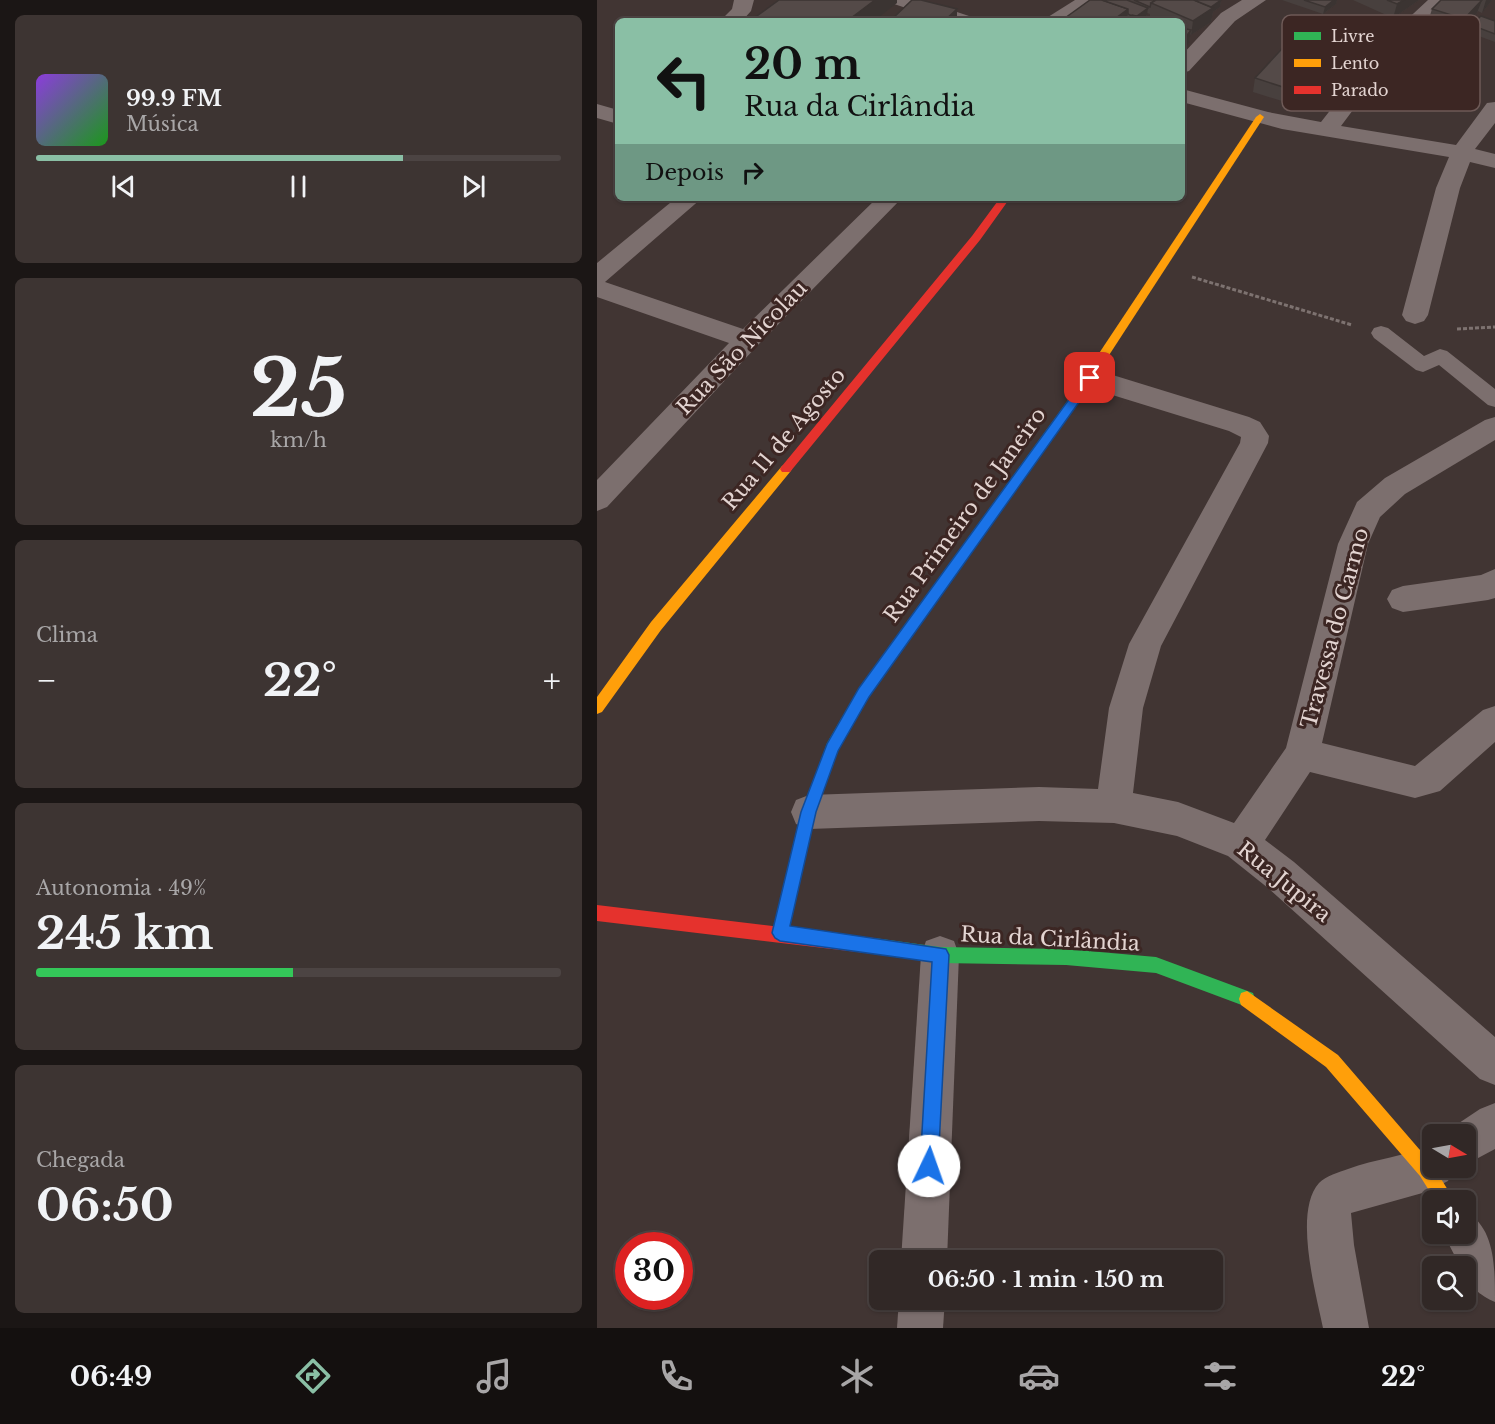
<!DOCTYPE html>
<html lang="pt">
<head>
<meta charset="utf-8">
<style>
	:root { --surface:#312826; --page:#3d3432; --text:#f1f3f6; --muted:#a8a6a7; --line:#4c4443; --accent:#8abfa5 }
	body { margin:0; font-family:"Libre Baskerville",serif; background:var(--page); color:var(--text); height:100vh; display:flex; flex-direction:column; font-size:22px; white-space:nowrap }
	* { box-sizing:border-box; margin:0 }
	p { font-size:20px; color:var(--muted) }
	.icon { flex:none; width:33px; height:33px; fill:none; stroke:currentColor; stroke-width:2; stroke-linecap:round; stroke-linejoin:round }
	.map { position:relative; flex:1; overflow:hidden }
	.drawer { display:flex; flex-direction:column; gap:15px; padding:15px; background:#1b1615; width:597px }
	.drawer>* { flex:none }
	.hud { position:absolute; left:18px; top:18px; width:570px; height:183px; border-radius:9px; box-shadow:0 2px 4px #0004,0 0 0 2px var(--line); background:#8abfa5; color:#111; overflow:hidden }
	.needle { width:39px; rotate:100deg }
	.controls { position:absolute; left:825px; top:1124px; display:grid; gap:12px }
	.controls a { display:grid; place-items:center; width:54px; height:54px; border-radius:9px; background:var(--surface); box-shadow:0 2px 4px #0004,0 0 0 2px var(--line); font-size:30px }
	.speed { position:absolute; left:18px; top:1232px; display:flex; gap:12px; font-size:30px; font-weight:700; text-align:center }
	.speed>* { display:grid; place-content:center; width:78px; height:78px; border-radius:50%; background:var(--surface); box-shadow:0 2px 4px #0004,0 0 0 2px var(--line); line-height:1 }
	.speed .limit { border:9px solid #d22; background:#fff; color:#111 }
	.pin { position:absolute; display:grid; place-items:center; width:51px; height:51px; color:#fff; margin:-26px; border-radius:12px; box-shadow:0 3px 9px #0006 }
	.me { position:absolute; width:66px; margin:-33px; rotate:3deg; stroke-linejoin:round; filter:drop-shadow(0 0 4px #0008) }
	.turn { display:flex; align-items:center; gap:21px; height:126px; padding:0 30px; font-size:27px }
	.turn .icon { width:78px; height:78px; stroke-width:2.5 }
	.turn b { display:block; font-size:42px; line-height:51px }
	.then { display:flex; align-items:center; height:57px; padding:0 30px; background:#0003; gap:12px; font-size:22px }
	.big { font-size:45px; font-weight:700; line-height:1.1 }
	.drawer .tile { flex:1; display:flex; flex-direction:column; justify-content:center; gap:9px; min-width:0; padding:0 21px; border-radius:9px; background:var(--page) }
	.drawer .dial { align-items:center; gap:0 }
	.dial b { font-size:78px; line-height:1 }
	.song { display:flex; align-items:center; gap:18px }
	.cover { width:72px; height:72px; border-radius:9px; background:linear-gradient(135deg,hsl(270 70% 55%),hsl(120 70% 35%)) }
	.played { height:6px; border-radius:3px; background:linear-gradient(90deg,var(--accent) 70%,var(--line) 70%) }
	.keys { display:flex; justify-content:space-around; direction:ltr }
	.heat { display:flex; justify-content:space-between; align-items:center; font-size:33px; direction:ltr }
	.charge { height:9px; border-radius:4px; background:linear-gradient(90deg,#34c759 49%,var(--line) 0) }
	.trip { position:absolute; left:272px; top:1250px; width:354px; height:60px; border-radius:9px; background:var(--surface); box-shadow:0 2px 4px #0004,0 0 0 2px var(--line); font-weight:700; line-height:60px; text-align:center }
	.tab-bar { display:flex; height:96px; justify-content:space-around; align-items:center; background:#14100f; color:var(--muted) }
	.tab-bar .icon { width:42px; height:42px }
	.tab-bar .selected { color:var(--accent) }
	.tab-bar b { font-size:27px; color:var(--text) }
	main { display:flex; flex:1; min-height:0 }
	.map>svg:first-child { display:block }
</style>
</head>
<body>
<main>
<section class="drawer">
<div class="tile">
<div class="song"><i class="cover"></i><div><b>99.9 FM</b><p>Música</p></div></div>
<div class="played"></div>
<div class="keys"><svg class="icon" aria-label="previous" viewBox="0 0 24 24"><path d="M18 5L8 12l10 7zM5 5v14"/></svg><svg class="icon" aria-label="pause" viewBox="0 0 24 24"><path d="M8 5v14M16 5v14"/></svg><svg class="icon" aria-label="next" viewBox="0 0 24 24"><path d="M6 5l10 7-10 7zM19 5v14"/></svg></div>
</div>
<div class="tile dial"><b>25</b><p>km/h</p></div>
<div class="tile"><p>Clima</p>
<div class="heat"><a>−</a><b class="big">22°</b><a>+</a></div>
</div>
<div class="tile"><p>Autonomia · 49%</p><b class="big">245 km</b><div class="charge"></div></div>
<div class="tile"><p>Chegada</p><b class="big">06:50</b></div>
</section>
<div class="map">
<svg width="898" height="1328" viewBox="0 0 898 1328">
	<rect width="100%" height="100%" fill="#413533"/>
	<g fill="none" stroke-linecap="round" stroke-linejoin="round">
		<g stroke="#7d7270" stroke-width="3" stroke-dasharray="4 2" stroke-linecap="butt">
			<path d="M 595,277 L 755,325"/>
			<path d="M 860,329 L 898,327"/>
		</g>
		<path fill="#7c6f6e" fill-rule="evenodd" d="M 784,326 L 791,328 L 827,356 L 843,349 L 850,351 L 898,389 L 898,407 L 891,405 L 842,365 L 826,372 L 819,370 L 777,338 L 774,333 L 777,328 Z"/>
		<g fill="#7c6f6e" fill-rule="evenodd">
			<path d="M 137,0 L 157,0 L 154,11 L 145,21 L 123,21 L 135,9 Z"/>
			<path d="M 294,0 L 324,0 L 375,17 L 378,21 L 348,21 L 297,4 Z"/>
			<path d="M 478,0 L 502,0 L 472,21 L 448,21 L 451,17 Z"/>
			<path d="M 645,0 L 669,0 L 638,21 L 592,71 L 585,73 L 585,55 L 624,13 Z"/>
			<path d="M 831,0 L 852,0 L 803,47 L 744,126 L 859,145 L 890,103 L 898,102 L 898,123 L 878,149 L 898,154 L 898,168 L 873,162 L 863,188 L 831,315 L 827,321 L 818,324 L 809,321 L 805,315 L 839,188 L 852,157 L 685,129 L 585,102 L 585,89 L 671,112 L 724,122 L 789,39 Z"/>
			<path d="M 0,104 L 21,110 L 21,124 L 0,118 Z"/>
			<path d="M 79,198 L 105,198 L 8,282 L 146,329 L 280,198 L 305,198 L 160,346 L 10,507 L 0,511 L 0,480 L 132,343 L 0,297 L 0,263 Z"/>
			<path d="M 493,368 L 652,417 L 663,422 L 672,436 L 671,443 L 564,646 L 546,708 L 536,793 L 581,802 L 637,823 L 689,748 L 741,544 L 760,502 L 788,478 L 888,420 L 898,417 L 898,440 L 808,494 L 783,517 L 771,544 L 725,743 L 818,766 L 886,710 L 898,706 L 898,742 L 843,791 L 818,798 L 713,772 L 668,840 L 697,862 L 898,1037 L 898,1085 L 883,1079 L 671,888 L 631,856 L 580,836 L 517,823 L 442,821 L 212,829 L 199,824 L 194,812 L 199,800 L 212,795 L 442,787 L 501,789 L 512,708 L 532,644 L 643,443 L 644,437 L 632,431 L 483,385 L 479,378 L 483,371 Z"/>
			<path d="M 898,569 L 898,598 L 891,600 L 806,612 L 795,608 L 790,599 L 795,590 L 806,586 L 884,575 Z"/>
			<path d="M 343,936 L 357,941 L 362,955 L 350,1260 L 304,1260 L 324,955 L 329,941 Z"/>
			<path d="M 898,1103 L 898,1149 L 868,1165 L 868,1134 L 851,1134 L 853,1129 L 883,1109 Z"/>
			<path d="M 836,1145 L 836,1167 L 857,1167 L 851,1181 L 829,1192 L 754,1213 L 757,1245 L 772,1328 L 726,1328 C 719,1293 696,1212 722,1183 C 729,1176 742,1172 751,1169 C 778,1159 808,1156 836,1145 Z"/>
			<path d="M 868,1211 C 898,1228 898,1265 898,1302 C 882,1295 868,1284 868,1266 L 863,1266 L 846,1233 L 868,1233 Z"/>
			<path d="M 302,1299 L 348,1299 L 346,1328 L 300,1328 Z"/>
		</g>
		<g fill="#30b455" fill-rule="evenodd">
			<path d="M 473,402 L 479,406 L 477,409 L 272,696 L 241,750 L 219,812 L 191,933 L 189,939 L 183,941 L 177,939 L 175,933 L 205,812 L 230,743 L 262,688 L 469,403 Z"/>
			<path d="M 277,938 L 343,947 L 469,949 L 559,957 L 656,993 L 658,999 L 656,1005 L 650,1007 L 559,973 L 469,965 L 343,963 L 277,954 L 271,952 L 269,946 L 271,940 Z"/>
		</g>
		<g fill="#ff9f0a" fill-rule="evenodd">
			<path d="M 663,114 L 667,117 L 477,409 L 469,409 L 469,403 L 659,117 Z"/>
			<path d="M 189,464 L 195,469 L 193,472 L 64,630 L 5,712 L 0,714 L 0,697 L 54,622 L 185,466 Z"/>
			<path d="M 650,991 L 741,1055 L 835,1164 L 857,1200 L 838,1200 L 823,1176 L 729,1067 L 644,1005 L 642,999 L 644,993 Z"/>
		</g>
		<g fill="#e5322d" fill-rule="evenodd">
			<path d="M 403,198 L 413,198 L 383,240 L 193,472 L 185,472 L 183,469 L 185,466 L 375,236 Z"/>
			<path d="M 0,905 L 277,938 L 283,940 L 285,946 L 283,952 L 277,954 L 0,921 Z"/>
		</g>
	</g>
	<g fill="#48403e">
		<path d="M 493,0 L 624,0 L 623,7 L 616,12 L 614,22 L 594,35 L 593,34 L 592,43 L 585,53 L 585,21 L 563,21 L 553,16 L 553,14 L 550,13 L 550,15 L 547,18 L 559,21 L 468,21 L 468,18 Z"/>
		<path d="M 685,0 L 740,0 L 739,4 L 726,14 Z"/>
		<path d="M 756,0 L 822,0 L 796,18 Z"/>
		<path d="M 844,0 L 895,0 L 885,13 L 881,11 L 880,13 L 862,33 L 831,22 L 835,9 Z"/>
		<path d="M 898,21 L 898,42 L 871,32 L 874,25 Z"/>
		<path d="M 754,58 L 750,71 L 717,111 L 656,92 L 658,78 Z"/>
	</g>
	<g fill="#3b3432">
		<path d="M 278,0 L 300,0 L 300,3 L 277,21 L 250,21 Z"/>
		<path d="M 624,0 L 623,7 L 616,12 L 614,22 L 594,35 L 596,21 L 609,10 Z"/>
		<path d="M 737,0 L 740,0 L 739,4 L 726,14 L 728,7 Z"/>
		<path d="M 807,0 L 822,0 L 796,18 L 800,4 Z"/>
		<path d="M 885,0 L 880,13 L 862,33 L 867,19 Z"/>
		<path d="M 889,0 L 895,0 L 885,13 Z"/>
		<path d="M 551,8 L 550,15 L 542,21 L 538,17 Z"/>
		<path d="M 360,9 L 360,21 L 347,21 Z"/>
		<path d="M 531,9 L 530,21 L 519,21 L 519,18 Z"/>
		<path d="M 594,30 L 592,43 L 585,53 L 585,42 Z"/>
		<path d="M 754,58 L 750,71 L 717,111 L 720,98 Z"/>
	</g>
	<g fill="#544a48" stroke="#3b3432" stroke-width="1.5">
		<path d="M 182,0 L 278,0 L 250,21 L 153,21 Z"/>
		<path d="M 315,0 L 324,0 L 360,9 L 347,21 L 293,21 Z"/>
		<path d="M 493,0 L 505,0 L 531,9 L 519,18 L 523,21 L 476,21 L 468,18 Z"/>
		<path d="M 505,0 L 530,0 L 551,8 L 540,16 L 535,16 L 531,14 L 531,9 Z"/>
		<path d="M 537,0 L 559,0 L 554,3 L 553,7 Z"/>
		<path d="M 559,0 L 597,0 L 616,8 L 596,21 L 554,3 Z"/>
		<path d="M 597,0 L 624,0 L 614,7 Z"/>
		<path d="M 707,0 L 737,0 L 728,7 Z"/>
		<path d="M 790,0 L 807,0 L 800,4 Z"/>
		<path d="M 844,0 L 885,0 L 867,19 L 835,9 Z"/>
		<path d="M 535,15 L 559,21 L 530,21 Z"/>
		<path d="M 884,16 L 898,21 L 898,34 L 874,25 Z"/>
		<path d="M 585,28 L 594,30 L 585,42 Z"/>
		<path d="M 694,39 L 754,58 L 720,98 L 658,78 Z"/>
	</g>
	<path fill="#1a73e8" stroke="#114b97" stroke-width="1.5" d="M 493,374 L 499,378 L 497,381 L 272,697 L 241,751 L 219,812 L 193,926 L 349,949 L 352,955 L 341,1166 L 338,1172 L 332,1175 L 326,1172 L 323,1166 L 335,962 L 183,941 L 178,938 L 175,933 L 204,812 L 230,744 L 262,688 L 489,376 Z"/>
	<g text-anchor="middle" stroke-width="6" stroke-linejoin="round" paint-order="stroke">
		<g font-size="21" fill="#e3d4d1" stroke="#3c2623">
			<text transform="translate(145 348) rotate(-46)" y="7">Rua São Nicolau</text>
			<text transform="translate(187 439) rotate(-50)" y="7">Rua 11 de Agosto</text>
			<text transform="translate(368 515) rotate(-54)" y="7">Rua Primeiro de Janeiro</text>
			<text transform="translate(738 628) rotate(-75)" y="7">Travessa do Carmo</text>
			<text transform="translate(687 882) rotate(39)" y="7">Rua Jupira</text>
			<text transform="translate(453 939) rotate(3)" y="7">Rua da Cirlândia</text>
		</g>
	</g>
	<rect x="685" y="15" width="198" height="96" rx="9" fill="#3c2623" stroke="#6e5a57" stroke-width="1.5"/>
	<rect x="697" y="32" width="27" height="8" fill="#30b455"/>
	<rect x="697" y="59" width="27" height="8" fill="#ff9f0a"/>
	<rect x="697" y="86" width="27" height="8" fill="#e5322d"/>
	<g font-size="16" fill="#e3d4d1">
		<text x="734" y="42">Livre</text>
		<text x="734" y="69">Lento</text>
		<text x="734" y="96">Parado</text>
	</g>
</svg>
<div class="controls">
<a><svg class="needle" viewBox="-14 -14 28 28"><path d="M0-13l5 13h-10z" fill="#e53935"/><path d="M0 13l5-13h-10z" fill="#a8a6a7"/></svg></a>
<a><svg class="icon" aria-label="sound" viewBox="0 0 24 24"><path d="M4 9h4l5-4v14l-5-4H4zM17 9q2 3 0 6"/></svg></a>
<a><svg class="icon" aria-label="search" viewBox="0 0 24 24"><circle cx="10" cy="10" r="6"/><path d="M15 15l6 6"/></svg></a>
</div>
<div class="speed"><div class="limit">30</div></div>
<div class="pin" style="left:493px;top:378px;background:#d93025"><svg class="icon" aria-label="arrive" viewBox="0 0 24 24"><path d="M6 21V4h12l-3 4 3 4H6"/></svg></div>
<svg class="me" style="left:332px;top:1166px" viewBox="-20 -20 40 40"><circle r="19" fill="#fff"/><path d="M0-13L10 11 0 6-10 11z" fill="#1a73e8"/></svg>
<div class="trip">06:50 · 1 min · 150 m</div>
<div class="hud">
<div class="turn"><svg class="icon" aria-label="left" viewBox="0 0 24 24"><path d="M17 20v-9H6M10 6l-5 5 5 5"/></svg><div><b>20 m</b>Rua da Cirlândia</div></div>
<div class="then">Depois<svg class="icon" aria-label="right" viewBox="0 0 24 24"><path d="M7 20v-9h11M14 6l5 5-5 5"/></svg></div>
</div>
</div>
</main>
<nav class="tab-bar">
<b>06:49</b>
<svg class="icon selected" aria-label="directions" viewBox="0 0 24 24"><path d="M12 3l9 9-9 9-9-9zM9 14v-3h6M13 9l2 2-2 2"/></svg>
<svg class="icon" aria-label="music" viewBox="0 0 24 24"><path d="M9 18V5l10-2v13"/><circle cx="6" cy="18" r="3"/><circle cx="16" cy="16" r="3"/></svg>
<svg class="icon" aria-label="phone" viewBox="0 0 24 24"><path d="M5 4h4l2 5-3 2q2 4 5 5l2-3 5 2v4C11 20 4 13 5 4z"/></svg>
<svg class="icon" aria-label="climate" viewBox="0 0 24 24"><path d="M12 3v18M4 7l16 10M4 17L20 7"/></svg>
<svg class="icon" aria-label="car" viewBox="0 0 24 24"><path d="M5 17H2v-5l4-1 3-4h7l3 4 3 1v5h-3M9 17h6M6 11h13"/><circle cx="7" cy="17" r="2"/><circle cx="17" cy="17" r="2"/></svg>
<svg class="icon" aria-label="filters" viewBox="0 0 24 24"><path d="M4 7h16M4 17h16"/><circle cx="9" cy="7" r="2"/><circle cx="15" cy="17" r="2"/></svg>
<b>22°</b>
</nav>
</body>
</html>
